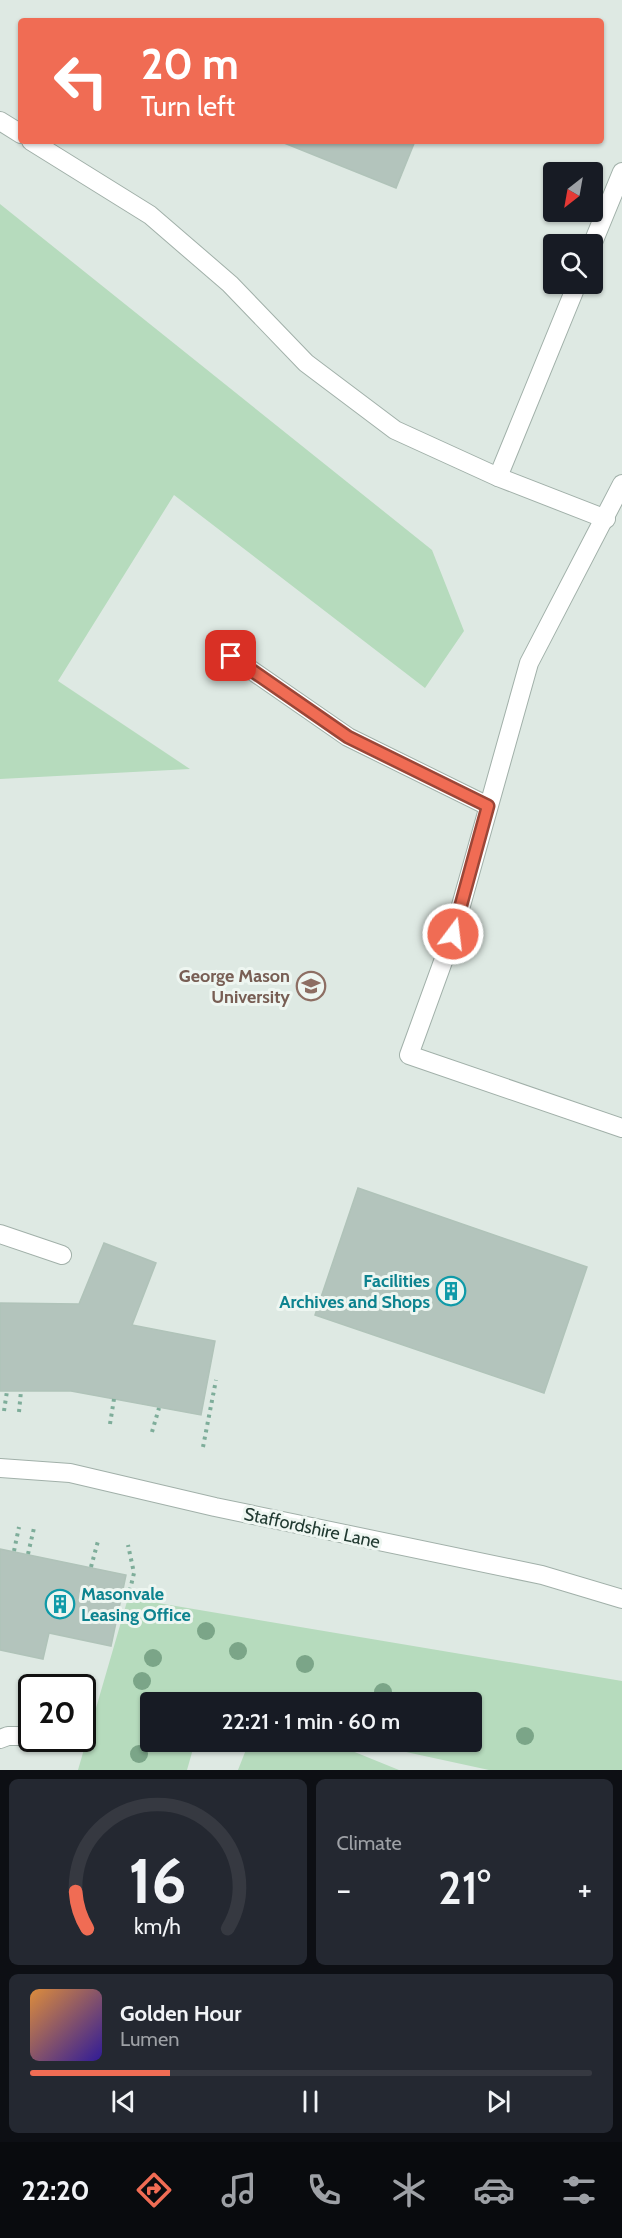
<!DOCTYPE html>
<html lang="en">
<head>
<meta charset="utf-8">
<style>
	:root { --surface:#171b24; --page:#242831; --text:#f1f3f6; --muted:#9ea1a6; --line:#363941; --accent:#f06c54 }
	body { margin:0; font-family:Cabin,sans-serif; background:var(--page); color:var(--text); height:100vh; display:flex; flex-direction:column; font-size:22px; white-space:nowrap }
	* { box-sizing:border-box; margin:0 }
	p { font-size:20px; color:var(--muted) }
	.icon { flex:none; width:33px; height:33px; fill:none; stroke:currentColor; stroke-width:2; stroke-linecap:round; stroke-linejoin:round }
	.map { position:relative; height:1770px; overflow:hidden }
	.drawer { display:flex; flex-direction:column; gap:9px; padding:9px; background:#0d0f14; flex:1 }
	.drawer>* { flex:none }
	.guide { position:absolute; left:18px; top:18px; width:586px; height:126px; border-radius:6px; box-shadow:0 2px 4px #0004; background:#f06c54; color:#fff; overflow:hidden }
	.needle { width:39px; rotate:211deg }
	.controls { position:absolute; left:543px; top:162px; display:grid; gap:12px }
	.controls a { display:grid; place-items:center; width:60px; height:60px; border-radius:6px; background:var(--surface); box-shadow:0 2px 4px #0004; font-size:30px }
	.speed { position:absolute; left:18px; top:1674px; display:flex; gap:12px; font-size:30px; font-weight:700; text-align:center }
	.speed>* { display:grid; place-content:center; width:78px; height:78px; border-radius:50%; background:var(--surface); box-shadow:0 2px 4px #0004; line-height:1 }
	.speed .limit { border:3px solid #111; border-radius:9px; background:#fff; color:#111 }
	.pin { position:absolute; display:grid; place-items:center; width:51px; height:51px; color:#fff; margin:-26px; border-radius:12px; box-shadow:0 3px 9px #0006 }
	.me { position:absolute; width:66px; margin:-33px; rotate:15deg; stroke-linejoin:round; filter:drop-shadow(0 0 4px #0008) }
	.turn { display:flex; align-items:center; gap:21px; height:126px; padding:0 24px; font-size:27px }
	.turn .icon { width:78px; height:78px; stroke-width:2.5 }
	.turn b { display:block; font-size:42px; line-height:51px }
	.big { font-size:45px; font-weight:600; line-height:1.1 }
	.drawer .card { flex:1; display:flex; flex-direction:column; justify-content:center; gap:9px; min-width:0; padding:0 21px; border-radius:9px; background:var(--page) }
	.drawer .dial { align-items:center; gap:0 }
	.dial svg { height:156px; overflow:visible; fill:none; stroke:var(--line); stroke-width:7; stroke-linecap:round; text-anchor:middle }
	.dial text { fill:var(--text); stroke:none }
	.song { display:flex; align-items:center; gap:18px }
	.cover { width:72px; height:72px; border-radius:9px; background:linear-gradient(135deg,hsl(30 70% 55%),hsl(250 70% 35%)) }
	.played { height:6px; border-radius:3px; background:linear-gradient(90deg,var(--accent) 25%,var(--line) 25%) }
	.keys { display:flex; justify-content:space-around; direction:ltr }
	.heat { display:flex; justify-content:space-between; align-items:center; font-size:33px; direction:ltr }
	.drawer .tiles { flex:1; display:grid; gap:9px; grid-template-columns:1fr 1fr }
	.card:last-child { grid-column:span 2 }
	.trip { position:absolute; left:140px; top:1692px; width:342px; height:60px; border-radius:6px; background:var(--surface); box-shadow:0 2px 4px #0004; font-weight:600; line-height:60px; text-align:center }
	.tab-bar { display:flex; height:96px; justify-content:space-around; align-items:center; background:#090b0e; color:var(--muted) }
	.tab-bar .icon { width:42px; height:42px }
	.tab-bar .current { color:var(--accent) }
	.tab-bar b { font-size:27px; color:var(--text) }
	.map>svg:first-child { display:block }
</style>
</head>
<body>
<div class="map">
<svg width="622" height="1770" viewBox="0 0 622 1770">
	<rect width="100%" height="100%" fill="#dee9e3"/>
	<g fill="#b6dbbd">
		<path d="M 0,204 L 432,550 L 464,631 L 425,688 L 174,495 L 58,681 L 190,769 L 0,779 Z"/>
		<path d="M 128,1598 L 622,1681 L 622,1770 L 489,1770 L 360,1742 L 471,1742 L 471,1702 L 150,1702 L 150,1742 L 195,1742 L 187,1770 L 78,1770 Z"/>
		<path d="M 249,1742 L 330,1742 L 399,1770 L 238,1770 Z"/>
	</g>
	<g fill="#b3c4bc" stroke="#b0c3b9" stroke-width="1.5">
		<path d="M 284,141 L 415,141 L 396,188 L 284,143 Z"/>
		<path d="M 358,1188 L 587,1267 L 544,1393 L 315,1315 Z"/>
		<path d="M 104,1243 L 156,1263 L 132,1325 L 215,1341 L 201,1415 L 71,1391 L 0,1391 L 0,1303 L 79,1304 Z"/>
		<path d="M 0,1549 L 126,1575 L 111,1646 L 49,1633 L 43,1659 L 0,1650 Z"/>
	</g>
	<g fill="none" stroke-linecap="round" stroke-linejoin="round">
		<g stroke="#a1b0a9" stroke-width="20">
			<g id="minor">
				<path d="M 0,121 L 21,134"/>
				<path d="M 31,141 L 150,215 L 230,284 L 306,363 L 395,430 L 498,477 L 606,519"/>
				<path d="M 592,245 L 622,172"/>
				<path d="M 498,477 L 577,284"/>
				<path d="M 622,484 L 529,663 L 453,934 L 409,1055 L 622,1128"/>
				<path d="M 231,656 L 348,737 L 488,806"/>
				<path d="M 0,1234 L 62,1255"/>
				<path d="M 0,1468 L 70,1473 L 215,1507 L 542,1575 L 622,1599"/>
				<path d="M 58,1738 L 72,1740"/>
				<path d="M 0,1739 L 8,1736 L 32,1736"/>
			</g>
		</g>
		<g stroke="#7ead9a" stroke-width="4" stroke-dasharray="3 4.5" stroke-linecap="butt">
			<path d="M 4,1411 L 7,1391"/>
			<path d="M 19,1412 L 21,1391"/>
			<path d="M 110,1424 L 114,1399"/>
			<path d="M 152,1432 L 159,1408"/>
			<path d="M 203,1447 L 216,1380"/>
			<path d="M 14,1551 L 19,1527"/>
			<path d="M 28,1554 L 34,1528"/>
			<path d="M 91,1567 L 98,1541"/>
			<path d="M 128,1598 L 134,1573 L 128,1545"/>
		</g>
		<use href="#minor" stroke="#fff" stroke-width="18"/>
	</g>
	<g fill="#7ba588">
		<circle cx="206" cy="1631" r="9"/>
		<circle cx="238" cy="1651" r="9"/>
		<circle cx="153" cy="1658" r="9"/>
		<circle cx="305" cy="1664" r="9"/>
		<circle cx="142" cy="1681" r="9"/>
		<circle cx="383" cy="1692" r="9"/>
		<circle cx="525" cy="1736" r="9"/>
		<circle cx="139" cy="1754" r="9"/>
	</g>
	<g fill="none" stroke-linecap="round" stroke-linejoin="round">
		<g stroke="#9c4637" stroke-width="15">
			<path id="route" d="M 231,656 L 348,737 L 488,806 L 453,934"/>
		</g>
		<use href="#route" stroke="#f06c54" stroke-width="10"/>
	</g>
	<defs>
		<g id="university-ring" transform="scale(1.5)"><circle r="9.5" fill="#eef6f1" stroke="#8d6e63" stroke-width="1.5"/><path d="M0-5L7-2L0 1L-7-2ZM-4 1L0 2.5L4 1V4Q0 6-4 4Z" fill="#8d6e63"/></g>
		<g id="building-ring" transform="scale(1.5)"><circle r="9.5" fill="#eef6f1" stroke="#0f9aa8" stroke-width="1.5"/><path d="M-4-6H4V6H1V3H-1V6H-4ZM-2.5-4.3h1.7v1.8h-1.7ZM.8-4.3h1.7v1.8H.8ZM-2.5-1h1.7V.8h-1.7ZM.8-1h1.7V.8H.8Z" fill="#0f9aa8"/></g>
	</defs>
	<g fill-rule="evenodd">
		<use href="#university-ring" x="311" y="986"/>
		<use href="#building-ring" x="451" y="1291"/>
		<use href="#building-ring" x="60" y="1604"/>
	</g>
	<g text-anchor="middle" stroke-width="6" stroke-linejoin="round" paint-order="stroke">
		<g font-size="18" font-weight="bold" fill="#785e54" stroke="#eef6f1" text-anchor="end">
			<text x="290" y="982">George Mason<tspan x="290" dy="21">University</tspan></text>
		</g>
		<g font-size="18" font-weight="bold" fill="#0d838f" stroke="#eef6f1" text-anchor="end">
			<text x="430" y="1287">Facilities<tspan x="430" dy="21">Archives and Shops</tspan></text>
			<text x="81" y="1600" text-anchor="start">Masonvale<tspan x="81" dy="21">Leasing Office</tspan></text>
		</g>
		<g font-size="18" fill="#1f382f" stroke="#eef6f1">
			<text transform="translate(312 1528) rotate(12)" y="6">Staffordshire Lane</text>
		</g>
	</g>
</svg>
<div class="controls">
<a><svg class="needle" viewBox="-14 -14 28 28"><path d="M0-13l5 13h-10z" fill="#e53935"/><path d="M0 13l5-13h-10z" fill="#9ea1a6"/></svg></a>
<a><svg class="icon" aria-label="search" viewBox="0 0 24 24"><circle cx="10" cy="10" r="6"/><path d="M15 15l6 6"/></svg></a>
</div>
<div class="speed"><div class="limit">20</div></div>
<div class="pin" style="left:231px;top:656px;background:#d93025"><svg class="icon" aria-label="arrive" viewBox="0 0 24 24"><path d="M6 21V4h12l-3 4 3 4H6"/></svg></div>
<svg class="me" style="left:453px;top:934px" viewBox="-20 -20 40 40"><circle r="17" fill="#f06c54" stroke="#fff" stroke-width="3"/><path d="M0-11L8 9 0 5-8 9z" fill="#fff"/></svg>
<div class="trip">22:21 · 1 min · 60 m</div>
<div class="guide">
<div class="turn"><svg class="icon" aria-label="left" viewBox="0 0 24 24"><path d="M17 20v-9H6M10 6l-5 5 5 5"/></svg><div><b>20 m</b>Turn left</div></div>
</div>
</div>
<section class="drawer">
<div class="tiles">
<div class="card dial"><svg viewBox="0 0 100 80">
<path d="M14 69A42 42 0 1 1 86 69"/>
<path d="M14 69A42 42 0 0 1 8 50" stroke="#f06c54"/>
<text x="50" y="56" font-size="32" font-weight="700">16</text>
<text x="50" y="72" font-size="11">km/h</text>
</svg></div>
<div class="card"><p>Climate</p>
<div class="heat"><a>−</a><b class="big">21°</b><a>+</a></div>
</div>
<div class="card">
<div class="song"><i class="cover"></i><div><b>Golden Hour</b><p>Lumen</p></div></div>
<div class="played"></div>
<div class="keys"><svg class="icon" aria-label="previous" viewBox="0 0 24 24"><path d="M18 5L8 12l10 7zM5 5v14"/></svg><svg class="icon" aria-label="pause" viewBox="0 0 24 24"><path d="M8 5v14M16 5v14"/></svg><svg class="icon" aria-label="next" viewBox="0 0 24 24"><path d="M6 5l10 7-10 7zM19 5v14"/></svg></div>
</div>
</div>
</section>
<nav class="tab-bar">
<b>22:20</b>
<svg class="icon current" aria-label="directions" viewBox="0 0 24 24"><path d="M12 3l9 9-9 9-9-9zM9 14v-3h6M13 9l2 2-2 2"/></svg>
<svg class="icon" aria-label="music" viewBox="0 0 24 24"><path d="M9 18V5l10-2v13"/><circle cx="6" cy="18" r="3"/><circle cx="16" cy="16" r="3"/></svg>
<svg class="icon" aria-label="phone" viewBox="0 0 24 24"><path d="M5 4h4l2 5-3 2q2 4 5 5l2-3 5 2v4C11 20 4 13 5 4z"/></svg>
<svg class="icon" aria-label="climate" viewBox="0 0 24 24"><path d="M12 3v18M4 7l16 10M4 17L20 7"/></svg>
<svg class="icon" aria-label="car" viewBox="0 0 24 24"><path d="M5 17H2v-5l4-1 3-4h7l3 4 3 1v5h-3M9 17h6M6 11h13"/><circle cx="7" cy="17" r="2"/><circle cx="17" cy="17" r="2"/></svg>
<svg class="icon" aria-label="filters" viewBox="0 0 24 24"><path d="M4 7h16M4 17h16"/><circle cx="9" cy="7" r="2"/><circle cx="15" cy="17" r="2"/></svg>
</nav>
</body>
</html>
